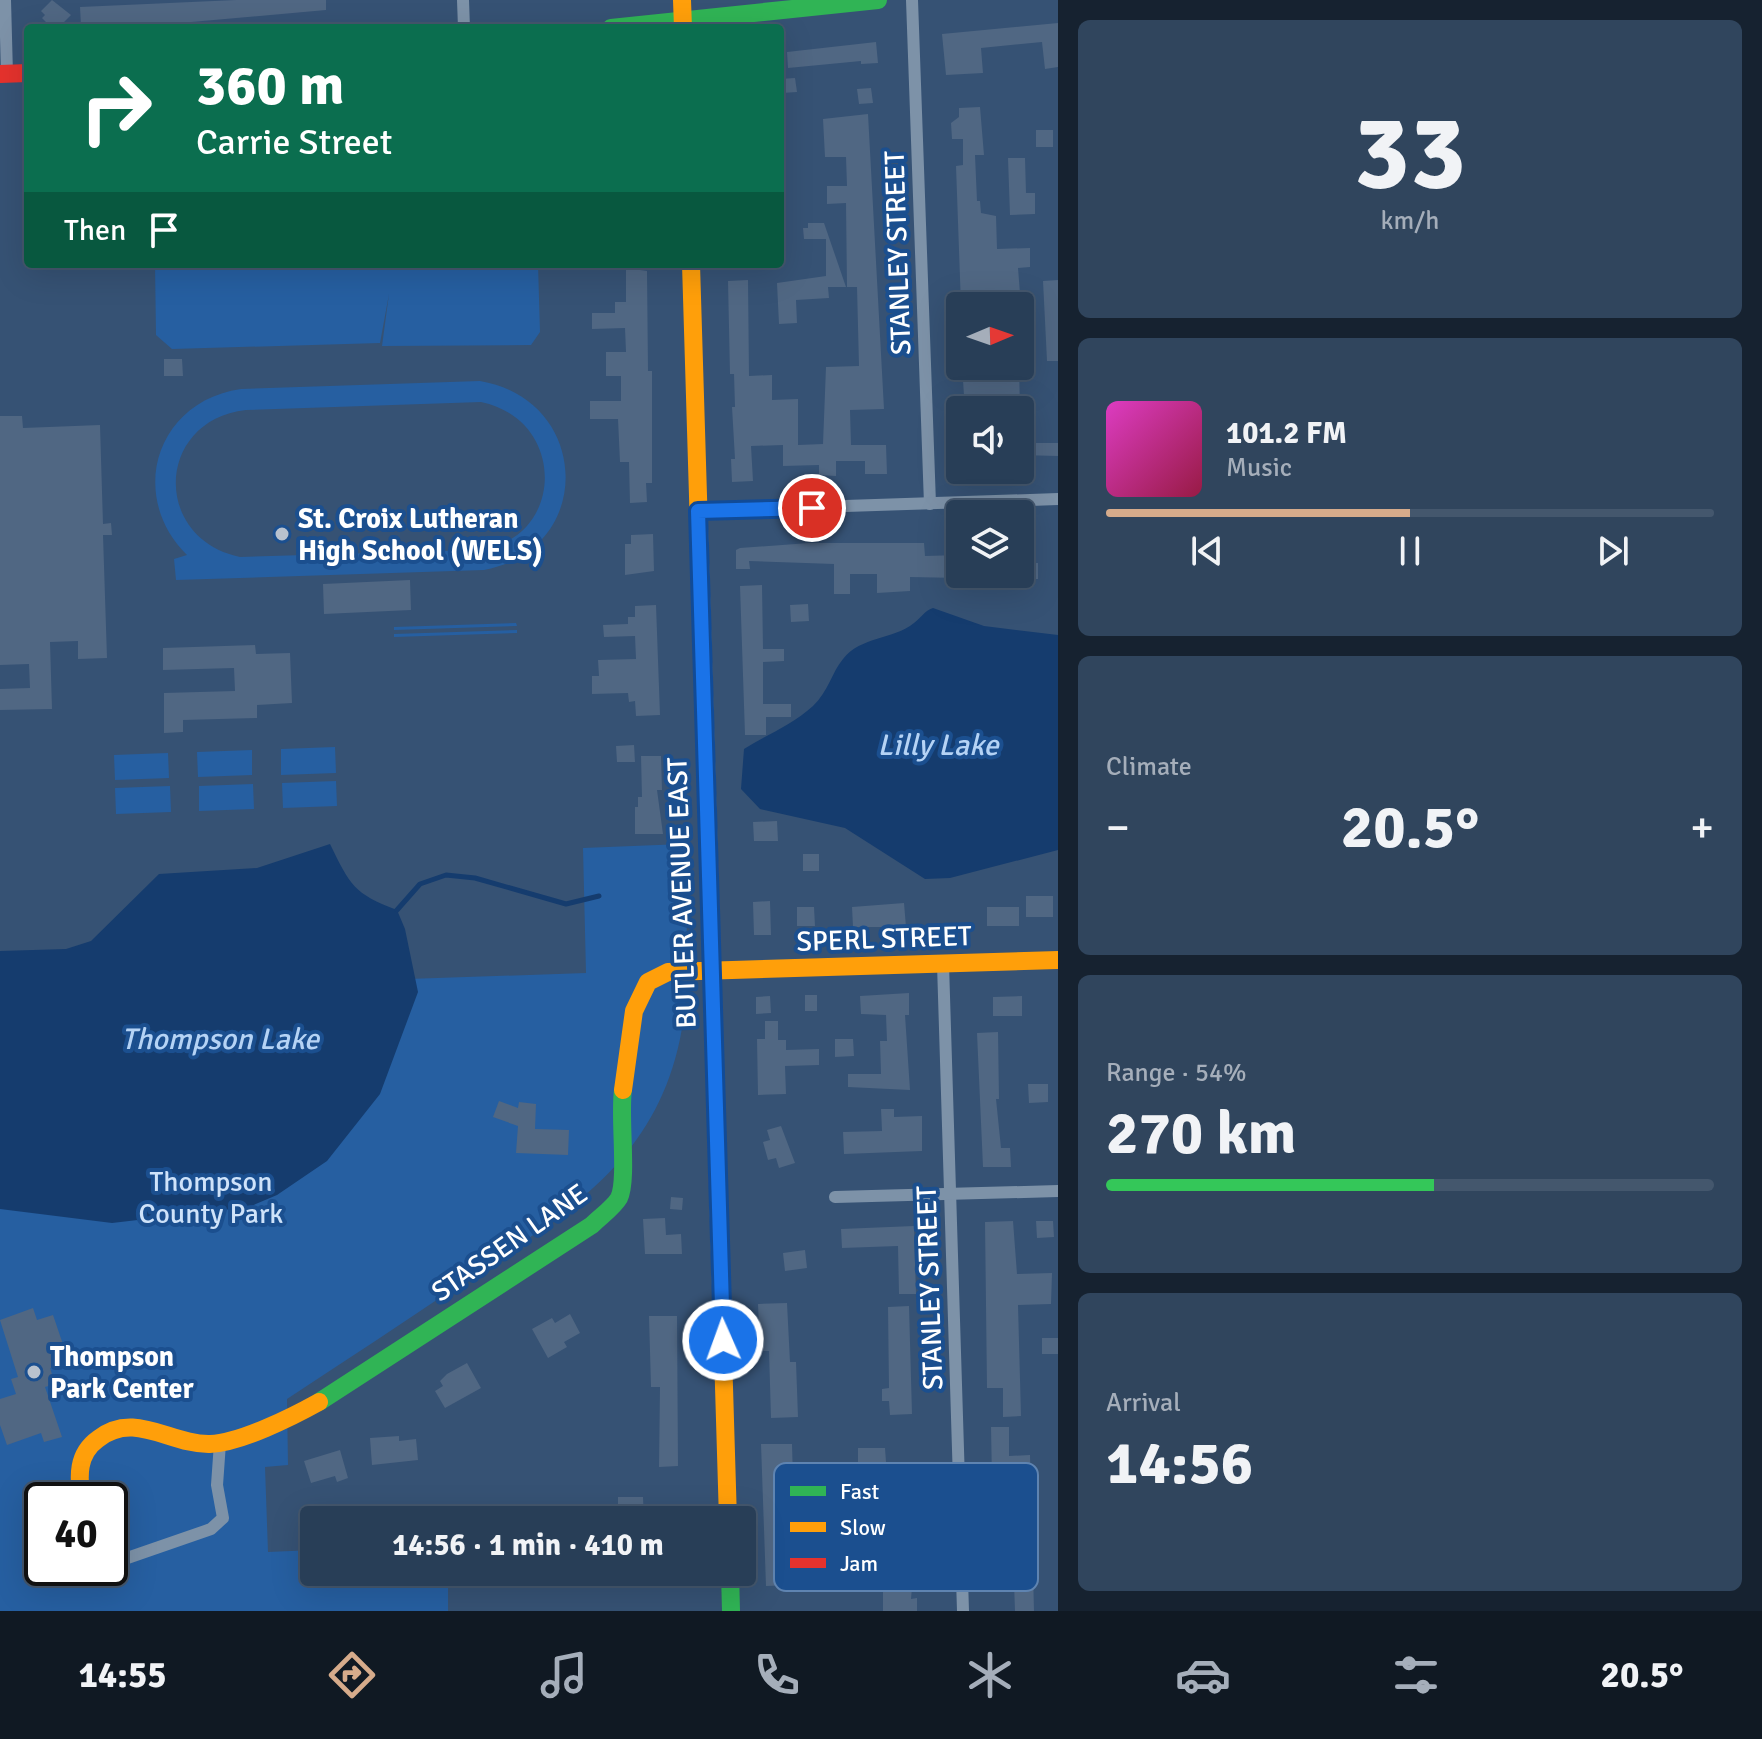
<!DOCTYPE html>
<html lang="en">
<head>
<meta charset="utf-8">
<style>
	:root { --surface:#283e57; --page:#30455d; --text:#f1f3f6; --muted:#a5aeba; --line:#44576d; --accent:#d6ab8b }
	body { margin:0; font-family:Signika,sans-serif; background:var(--page); color:var(--text); height:100vh; display:flex; flex-direction:column; font-size:30px; white-space:nowrap }
	* { box-sizing:border-box; margin:0 }
	p { font-size:26px; color:var(--muted) }
	.icon { flex:none; width:44px; height:44px; fill:none; stroke:currentColor; stroke-width:2; stroke-linecap:round; stroke-linejoin:round }
	.map { position:relative; flex:1; overflow:hidden }
	.details { display:flex; flex-direction:column; gap:20px; padding:20px; background:#162230; width:704px }
	.details>* { flex:none }
	.banner { position:absolute; left:24px; top:24px; width:760px; height:244px; border-radius:8px; box-shadow:0 8px 32px #0002,0 0 0 2px var(--line); background:#0b6e4f; color:#fff; overflow:hidden }
	.needle { width:52px; rotate:88deg }
	.fabs { position:absolute; left:946px; top:292px; display:grid; gap:16px }
	.fabs a { display:grid; place-items:center; width:88px; height:88px; border-radius:8px; background:var(--surface); box-shadow:0 8px 32px #0002,0 0 0 2px var(--line); font-size:40px }
	.speed { position:absolute; left:24px; top:1482px; display:flex; gap:16px; font-size:40px; font-weight:700; text-align:center }
	.speed>* { display:grid; place-content:center; width:104px; height:104px; border-radius:50%; background:var(--surface); box-shadow:0 8px 32px #0002,0 0 0 2px var(--line); line-height:1 }
	.speed .limit { border:4px solid #111; border-radius:12px; background:#fff; color:#111 }
	.pin { position:absolute; display:grid; place-items:center; width:68px; height:68px; color:#fff; margin:-34px; border:4px solid #fff; border-radius:50%; box-shadow:0 2px 8px #0007 }
	.me { position:absolute; width:88px; margin:-44px; rotate:358deg; stroke-linejoin:round; filter:drop-shadow(0 0 6px #0008) }
	.turn { display:flex; align-items:center; gap:28px; height:168px; padding:0 40px; font-size:36px }
	.turn .icon { width:104px; height:104px; stroke-width:2.5 }
	.turn b { display:block; font-size:56px; line-height:68px }
	.then { display:flex; align-items:center; height:76px; padding:0 40px; background:#0003; gap:16px; font-size:30px }
	.big { font-size:60px; font-weight:700; line-height:1.1 }
	.details .card { flex:1; display:flex; flex-direction:column; justify-content:center; gap:12px; min-width:0; padding:0 28px; border-radius:12px; background:var(--page) }
	.details .dial { align-items:center; gap:0 }
	.dial b { font-size:104px; line-height:1 }
	.song { display:flex; align-items:center; gap:24px }
	.cover { width:96px; height:96px; border-radius:12px; background:linear-gradient(135deg,hsl(310 70% 55%),hsl(340 70% 35%)) }
	.played { height:8px; border-radius:4px; background:linear-gradient(90deg,var(--accent) 50%,var(--line) 50%) }
	.keys { display:flex; justify-content:space-around; direction:ltr }
	.heat { display:flex; justify-content:space-between; align-items:center; font-size:44px; direction:ltr }
	.charge { height:12px; border-radius:6px; background:linear-gradient(90deg,#34c759 54%,var(--line) 0) }
	.trip { position:absolute; left:300px; top:1506px; width:456px; height:80px; border-radius:8px; background:var(--surface); box-shadow:0 8px 32px #0002,0 0 0 2px var(--line); font-weight:700; line-height:80px; text-align:center }
	.tab-bar { display:flex; height:128px; justify-content:space-around; align-items:center; background:#101923; color:var(--muted) }
	.tab-bar .icon { width:56px; height:56px }
	.tab-bar .on { color:var(--accent) }
	.tab-bar b { font-size:36px; color:var(--text) }
	main { display:flex; flex:1; min-height:0 }
	.map>svg:first-child { display:block }
</style>
</head>
<body>
<main>
<div class="map">
<svg width="1058" height="1611" viewBox="0 0 1058 1611">
	<rect width="100%" height="100%" fill="#365274"/>
	<g fill="#265fa1" fill-rule="evenodd">
		<path d="M 155,264 L 538,264 L 540,332 L 531,345 L 382,346 L 389,294 L 380,343 L 172,349 L 156,335 Z"/>
		<path d="M 480,381 C 591,400 596,549 484,570 L 176,580 L 174,559 L 187,555 C 127,496 156,401 241,389 ZM 481,402 C 570,421 564,544 475,550 L 240,557 C 151,538 156,420 246,410 Z"/>
		<path d="M 516,623 L 517,626 L 394,630 L 394,627 Z"/>
		<path d="M 517,630 L 517,633 L 394,637 L 394,634 Z"/>
		<path d="M 335,747 L 336,773 L 281,775 L 281,749 Z"/>
		<path d="M 252,750 L 252,775 L 198,777 L 197,752 Z"/>
		<path d="M 168,753 L 169,778 L 115,780 L 114,755 Z"/>
		<path d="M 336,781 L 337,806 L 283,808 L 282,783 Z"/>
		<path d="M 253,784 L 254,809 L 199,811 L 199,786 Z"/>
		<path d="M 170,786 L 171,812 L 116,814 L 115,788 Z"/>
		<path d="M 683,844 C 685,908 693,976 680,1039 C 654,1164 562,1216 465,1281 C 406,1321 346,1360 287,1399 L 288,1465 L 265,1467 L 268,1552 L 314,1550 L 314,1572 L 448,1572 L 448,1611 L 0,1611 L 0,993 L 586,973 L 583,848 ZM 42,1500 L 110,1500 L 110,1568 L 42,1568 Z"/>
	</g>
	<g fill="#153c6e">
		<path d="M 933,608 L 984,626 L 1058,635 L 1058,850 L 950,878 L 925,879 L 845,828 L 760,809 L 741,789 L 744,749 C 768,734 792,725 813,706 C 828,692 832,672 843,659 C 861,636 893,640 914,623 C 922,617 924,611 933,608 Z"/>
		<path d="M 330,844 C 350,885 354,894 397,910 L 405,929 L 418,992 L 380,1094 L 327,1161 L 277,1195 L 249,1207 L 112,1223 L 0,1209 L 0,951 L 66,949 L 91,941 L 159,874 L 257,868 Z"/>
	</g>
	<g fill="none" stroke-linecap="round" stroke-linejoin="round">
		<path stroke="#153c6e" stroke-width="5" d="M 397,910 L 420,884 L 446,875 L 475,878 L 566,904 L 599,896"/>
	</g>
	<g fill="#506783">
		<path d="M 52,0 L 71,15 L 58,28 L 52,28 L 42,18 L 45,15 L 41,11 Z"/>
		<path d="M 236,0 L 326,0 L 326,10 L 180,23 L 81,26 L 80,7 Z"/>
		<path d="M 1058,23 L 1058,67 L 1045,69 L 1042,42 L 981,48 L 983,73 L 946,75 L 942,34 Z"/>
		<path d="M 876,42 L 878,63 L 861,64 L 861,61 L 788,68 L 787,52 Z"/>
		<path d="M 795,78 L 797,92 L 782,93 L 780,79 Z"/>
		<path d="M 871,88 L 873,103 L 859,104 L 857,89 Z"/>
		<path d="M 980,107 L 984,155 L 975,155 L 977,201 L 980,201 L 981,213 L 996,216 L 997,249 L 1030,248 L 1030,267 L 1018,268 L 1021,306 L 961,306 L 956,166 L 963,165 L 963,139 L 952,139 L 951,123 L 959,117 L 959,108 Z"/>
		<path d="M 868,114 L 884,409 L 850,410 L 851,445 L 886,445 L 887,474 L 865,474 L 865,461 L 836,461 L 836,476 L 819,475 L 819,465 L 783,466 L 783,445 L 751,446 L 753,481 L 732,482 L 731,459 L 735,459 L 732,407 L 735,407 L 734,374 L 730,374 L 728,281 L 748,280 L 749,376 L 772,375 L 772,400 L 798,399 L 798,445 L 823,444 L 826,367 L 859,366 L 857,287 L 847,287 L 846,203 L 827,204 L 827,186 L 847,186 L 846,157 L 825,157 L 823,119 Z"/>
		<rect x="1036" y="130" width="17" height="17"/>
		<path d="M 1008,158 L 1025,158 L 1026,193 L 1035,193 L 1035,214 L 1010,215 Z"/>
		<path d="M 808,223 L 824,223 L 846,287 L 828,287 L 829,298 L 796,300 L 797,323 L 779,324 L 777,283 L 826,276 L 826,239 L 804,239 L 803,228 L 808,228 Z"/>
		<path d="M 626,268 L 647,271 L 648,371 L 652,371 L 652,483 L 646,483 L 647,502 L 630,503 L 629,462 L 620,462 L 618,419 L 590,419 L 590,401 L 621,401 L 621,376 L 606,376 L 606,352 L 626,352 L 625,328 L 592,329 L 592,313 L 615,313 L 615,302 L 626,302 Z"/>
		<path d="M 1058,280 L 1058,361 L 1047,361 L 1043,281 Z"/>
		<path d="M 164,359 L 182,359 L 183,376 L 164,376 Z"/>
		<path d="M 962,366 L 1019,366 L 1020,410 L 965,410 Z"/>
		<path d="M 0,416 L 22,416 L 23,428 L 100,425 L 103,524 L 111,523 L 112,535 L 103,535 L 107,658 L 78,659 L 78,641 L 50,642 L 52,709 L 0,710 L 0,689 L 30,688 L 29,664 L 0,665 Z"/>
		<path d="M 1020,443 L 1058,443 L 1058,456 L 1020,455 Z"/>
		<path d="M 653,534 L 654,571 L 625,575 L 625,544 L 631,544 L 631,535 Z"/>
		<path d="M 809,543 L 924,543 L 925,556 L 960,555 L 960,578 L 910,577 L 910,591 L 877,593 L 877,574 L 850,574 L 850,594 L 834,594 L 834,564 L 749,561 L 750,569 L 736,569 L 736,550 L 740,548 Z"/>
		<path d="M 1025,563 L 1038,563 L 1038,579 L 1026,579 Z"/>
		<path d="M 410,580 L 411,610 L 324,614 L 323,584 Z"/>
		<path d="M 762,585 L 763,649 L 784,649 L 784,661 L 763,662 L 763,704 L 791,704 L 791,717 L 766,717 L 766,735 L 745,735 L 740,586 Z"/>
		<path d="M 808,604 L 809,621 L 791,622 L 790,605 Z"/>
		<path d="M 656,605 L 660,715 L 636,716 L 635,701 L 629,702 L 628,693 L 592,694 L 592,676 L 599,676 L 598,660 L 636,659 L 635,636 L 604,637 L 603,625 L 628,624 L 628,617 L 635,617 L 635,606 Z"/>
		<path d="M 255,645 L 256,654 L 290,653 L 292,703 L 257,705 L 257,718 L 183,720 L 183,732 L 164,733 L 164,693 L 235,691 L 234,668 L 163,670 L 163,648 Z"/>
		<path d="M 634,745 L 635,762 L 617,762 L 616,746 Z"/>
		<path d="M 641,756 L 661,756 L 662,790 L 657,790 L 663,834 L 635,834 L 635,807 L 638,807 L 638,797 L 642,797 Z"/>
		<path d="M 777,821 L 778,841 L 754,841 L 753,822 Z"/>
		<rect x="803" y="854" width="16" height="17"/>
		<rect x="1026" y="896" width="27" height="21"/>
		<path d="M 770,901 L 771,935 L 754,935 L 753,902 Z"/>
		<path d="M 904,903 L 906,927 L 853,927 L 852,907 Z"/>
		<path d="M 797,907 L 814,907 L 815,926 L 797,926 Z"/>
		<rect x="987" y="907" width="32" height="19"/>
		<path d="M 909,993 L 909,1015 L 905,1015 L 910,1090 L 848,1087 L 848,1074 L 881,1074 L 880,1041 L 887,1041 L 886,1015 L 861,1014 L 860,996 Z"/>
		<rect x="805" y="995" width="12" height="16"/>
		<path d="M 770,996 L 771,1013 L 756,1014 L 756,997 Z"/>
		<path d="M 1022,996 L 1022,1016 L 993,1016 L 993,997 Z"/>
		<path d="M 765,1021 L 778,1021 L 778,1040 L 786,1040 L 786,1050 L 819,1049 L 819,1065 L 785,1066 L 786,1094 L 758,1095 L 757,1039 L 765,1039 Z"/>
		<path d="M 998,1032 L 999,1099 L 996,1099 L 1001,1148 L 1010,1148 L 1011,1167 L 983,1167 L 977,1033 Z"/>
		<path d="M 835,1039 L 853,1039 L 854,1056 L 835,1057 Z"/>
		<path d="M 1028,1084 L 1048,1084 L 1048,1102 L 1029,1103 Z"/>
		<path d="M 499,1101 L 518,1108 L 519,1102 L 536,1104 L 535,1129 L 569,1130 L 568,1155 L 516,1153 L 518,1126 L 493,1117 Z"/>
		<path d="M 881,1109 L 894,1109 L 894,1117 L 922,1116 L 922,1151 L 844,1154 L 843,1132 L 882,1131 Z"/>
		<path d="M 781,1126 L 795,1163 L 779,1168 L 776,1158 L 768,1160 L 763,1142 L 770,1140 L 767,1130 Z"/>
		<path d="M 671,1197 L 683,1198 L 682,1210 L 670,1209 Z"/>
		<path d="M 665,1218 L 666,1235 L 681,1234 L 682,1254 L 645,1254 L 643,1219 Z"/>
		<path d="M 1013,1221 L 1017,1274 L 1052,1273 L 1051,1304 L 1018,1305 L 1021,1416 L 1003,1417 L 1003,1388 L 987,1388 L 985,1222 Z"/>
		<path d="M 1036,1221 L 1053,1221 L 1054,1237 L 1037,1238 Z"/>
		<path d="M 914,1226 L 916,1294 L 899,1294 L 898,1246 L 842,1248 L 841,1229 Z"/>
		<path d="M 805,1250 L 807,1268 L 785,1271 L 783,1253 Z"/>
		<path d="M 787,1303 L 790,1362 L 796,1362 L 798,1417 L 771,1418 L 769,1351 L 760,1351 L 758,1304 Z"/>
		<path d="M 909,1306 L 912,1414 L 890,1415 L 889,1401 L 882,1401 L 882,1389 L 889,1388 L 888,1307 Z"/>
		<path d="M 33,1308 L 37,1320 L 53,1315 L 69,1362 L 50,1368 L 55,1384 L 45,1387 L 62,1437 L 44,1442 L 41,1433 L 7,1445 L 0,1425 L 0,1399 L 16,1394 L 11,1379 L 18,1377 L 0,1320 Z"/>
		<path d="M 570,1314 L 580,1333 L 564,1342 L 567,1347 L 548,1358 L 532,1329 L 552,1318 L 555,1323 Z"/>
		<path d="M 649,1316 L 677,1316 L 678,1466 L 659,1467 L 660,1387 L 651,1387 Z"/>
		<rect x="1042" y="1338" width="16" height="16"/>
		<path d="M 467,1363 L 481,1388 L 445,1408 L 435,1391 L 443,1386 L 440,1381 L 447,1374 Z"/>
		<path d="M 991,1427 L 1009,1427 L 1009,1456 L 1030,1455 L 1034,1611 L 1015,1611 L 1014,1583 L 995,1583 L 994,1563 L 1012,1563 L 1011,1540 L 994,1540 L 993,1519 L 1011,1518 L 1010,1495 L 1010,1481 L 992,1481 Z"/>
		<path d="M 399,1436 L 399,1441 L 416,1439 L 418,1460 L 372,1465 L 370,1438 Z"/>
		<path d="M 761,1444 L 792,1444 L 796,1585 L 766,1586 Z"/>
		<path d="M 858,1448 L 885,1448 L 886,1462 L 911,1462 L 910,1484 L 892,1484 L 892,1477 L 881,1477 L 881,1465 L 858,1465 Z"/>
		<path d="M 340,1450 L 348,1478 L 337,1482 L 335,1476 L 311,1483 L 304,1461 Z"/>
		<path d="M 618,1497 L 643,1497 L 644,1520 L 618,1520 Z"/>
		<path d="M 887,1501 L 915,1553 L 911,1599 L 917,1598 L 917,1611 L 883,1611 L 883,1592 L 895,1591 L 894,1555 L 886,1554 L 860,1512 Z"/>
		<path d="M 579,1572 L 622,1572 L 622,1587 L 579,1588 Z"/>
	</g>
	<g fill="none" stroke-linecap="round" stroke-linejoin="round">
		<g stroke="#7d92a8" stroke-width="12">
			<path d="M 5,0 L 7,74"/>
			<path d="M 463,0 L 464,28"/>
			<path d="M 912,0 L 930,504"/>
			<path d="M 698,511 L 1058,499"/>
			<path d="M 943,964 L 963,1611"/>
			<path d="M 835,1197 L 1058,1191"/>
			<path d="M 110,1564 L 211,1529 L 223,1518 L 217,1485 L 220,1443"/>
		</g>
		<g stroke="#30b455" stroke-width="18">
			<path d="M 611,28 L 878,0"/>
			<path d="M 319,1402 L 592,1225 C 600,1217 614,1207 619,1198 C 628,1180 619,1116 623,1090"/>
			<path d="M 730,1572 L 731,1611"/>
		</g>
		<g stroke="#ff9f0a" stroke-width="18">
			<path d="M 682,0 L 683,28"/>
			<path d="M 691,264 L 709,860"/>
			<path d="M 623,1090 L 634,1011 L 648,982 L 668,972 L 1058,960"/>
			<path d="M 718,1187 L 728,1520"/>
			<path d="M 82,1500 C 78,1477 77,1454 98,1439 C 134,1410 171,1445 210,1444 C 240,1443 292,1417 319,1402"/>
		</g>
		<g stroke="#e5322d" stroke-width="18">
			<path d="M 0,74 L 28,73"/>
			<path d="M 709,860 L 718,1187"/>
		</g>
	</g>
	<g fill="none" stroke-linecap="round" stroke-linejoin="round">
		<g stroke="#114b97" stroke-width="20">
			<path id="route" d="M 723,1340 L 698,511 L 812,508"/>
		</g>
		<use href="#route" stroke="#1a73e8" stroke-width="14"/>
	</g>
	<g fill="#b9c2ce" stroke="#1b4f8f" stroke-width="3">
		<circle cx="282" cy="534" r="8"/>
		<circle cx="34" cy="1372" r="8"/>
	</g>
	<g text-anchor="middle" stroke-width="8" stroke-linejoin="round" paint-order="stroke">
		<g font-size="28" fill="#fff" stroke="#1b4f8f">
			<text transform="translate(897 253) rotate(-92)" y="10">STANLEY STREET</text>
			<text transform="translate(681 893) rotate(-92)" y="10">BUTLER AVENUE EAST</text>
			<text transform="translate(884 938) rotate(-2)" y="10">SPERL STREET</text>
			<text transform="translate(509 1242) rotate(-35)" y="10">STASSEN LANE</text>
			<text transform="translate(929 1288) rotate(-92)" y="10">STANLEY STREET</text>
		</g>
		<g font-size="28" font-weight="bold" fill="#fff" stroke="#1b4f8f" text-anchor="start">
			<text x="298" y="528">St. Croix Lutheran<tspan x="298" dy="32">High School (WELS)</tspan></text>
			<text x="50" y="1366">Thompson<tspan x="50" dy="32">Park Center</tspan></text>
		</g>
		<g font-size="28" fill="#cfe3fa" stroke="#1b4f8f">
			<text x="211" y="1191">Thompson<tspan x="211" dy="32">County Park</tspan></text>
		</g>
		<g font-size="30" font-style="italic" fill="#b5d3f5" stroke="#1b4f8f">
			<text x="938" y="755">Lilly Lake</text>
			<text x="220" y="1049">Thompson Lake</text>
		</g>
	</g>
	<rect x="774" y="1463" width="264" height="128" rx="12" fill="#1b4f8f" stroke="#5f84b1" stroke-width="2"/>
	<rect x="790" y="1486" width="36" height="10" fill="#30b455"/>
	<rect x="790" y="1522" width="36" height="10" fill="#ff9f0a"/>
	<rect x="790" y="1558" width="36" height="10" fill="#e5322d"/>
	<g font-size="22" fill="#fff">
		<text x="840" y="1499">Fast</text>
		<text x="840" y="1535">Slow</text>
		<text x="840" y="1571">Jam</text>
	</g>
</svg>
<div class="fabs">
<a><svg class="needle" viewBox="-14 -14 28 28"><path d="M0-13l5 13h-10z" fill="#e53935"/><path d="M0 13l5-13h-10z" fill="#a5aeba"/></svg></a>
<a><svg class="icon" aria-label="sound" viewBox="0 0 24 24"><path d="M4 9h4l5-4v14l-5-4H4zM17 9q2 3 0 6"/></svg></a>
<a><svg class="icon" aria-label="layers" viewBox="0 0 24 24"><path d="M12 4l9 5-9 5-9-5zM3 14l9 5 9-5"/></svg></a>
</div>
<div class="speed"><div class="limit">40</div></div>
<div class="pin" style="left:812px;top:508px;background:#d93025"><svg class="icon" aria-label="arrive" viewBox="0 0 24 24"><path d="M6 21V4h12l-3 4 3 4H6"/></svg></div>
<svg class="me" style="left:723px;top:1340px" viewBox="-20 -20 40 40"><circle r="17" fill="#1a73e8" stroke="#fff" stroke-width="3"/><path d="M0-11L8 9 0 5-8 9z" fill="#fff"/></svg>
<div class="trip">14:56 · 1 min · 410 m</div>
<div class="banner">
<div class="turn"><svg class="icon" aria-label="right" viewBox="0 0 24 24"><path d="M7 20v-9h11M14 6l5 5-5 5"/></svg><div><b>360 m</b>Carrie Street</div></div>
<div class="then">Then<svg class="icon" aria-label="arrive" viewBox="0 0 24 24"><path d="M6 21V4h12l-3 4 3 4H6"/></svg></div>
</div>
</div>
<section class="details">
<div class="card dial"><b>33</b><p>km/h</p></div>
<div class="card">
<div class="song"><i class="cover"></i><div><b>101.2 FM</b><p>Music</p></div></div>
<div class="played"></div>
<div class="keys"><svg class="icon" aria-label="previous" viewBox="0 0 24 24"><path d="M18 5L8 12l10 7zM5 5v14"/></svg><svg class="icon" aria-label="pause" viewBox="0 0 24 24"><path d="M8 5v14M16 5v14"/></svg><svg class="icon" aria-label="next" viewBox="0 0 24 24"><path d="M6 5l10 7-10 7zM19 5v14"/></svg></div>
</div>
<div class="card"><p>Climate</p>
<div class="heat"><a>−</a><b class="big">20.5°</b><a>+</a></div>
</div>
<div class="card"><p>Range · 54%</p><b class="big">270 km</b><div class="charge"></div></div>
<div class="card"><p>Arrival</p><b class="big">14:56</b></div>
</section>
</main>
<nav class="tab-bar">
<b>14:55</b>
<svg class="icon on" aria-label="directions" viewBox="0 0 24 24"><path d="M12 3l9 9-9 9-9-9zM9 14v-3h6M13 9l2 2-2 2"/></svg>
<svg class="icon" aria-label="music" viewBox="0 0 24 24"><path d="M9 18V5l10-2v13"/><circle cx="6" cy="18" r="3"/><circle cx="16" cy="16" r="3"/></svg>
<svg class="icon" aria-label="phone" viewBox="0 0 24 24"><path d="M5 4h4l2 5-3 2q2 4 5 5l2-3 5 2v4C11 20 4 13 5 4z"/></svg>
<svg class="icon" aria-label="climate" viewBox="0 0 24 24"><path d="M12 3v18M4 7l16 10M4 17L20 7"/></svg>
<svg class="icon" aria-label="car" viewBox="0 0 24 24"><path d="M5 17H2v-5l4-1 3-4h7l3 4 3 1v5h-3M9 17h6M6 11h13"/><circle cx="7" cy="17" r="2"/><circle cx="17" cy="17" r="2"/></svg>
<svg class="icon" aria-label="filters" viewBox="0 0 24 24"><path d="M4 7h16M4 17h16"/><circle cx="9" cy="7" r="2"/><circle cx="15" cy="17" r="2"/></svg>
<b>20.5°</b>
</nav>
</body>
</html>
